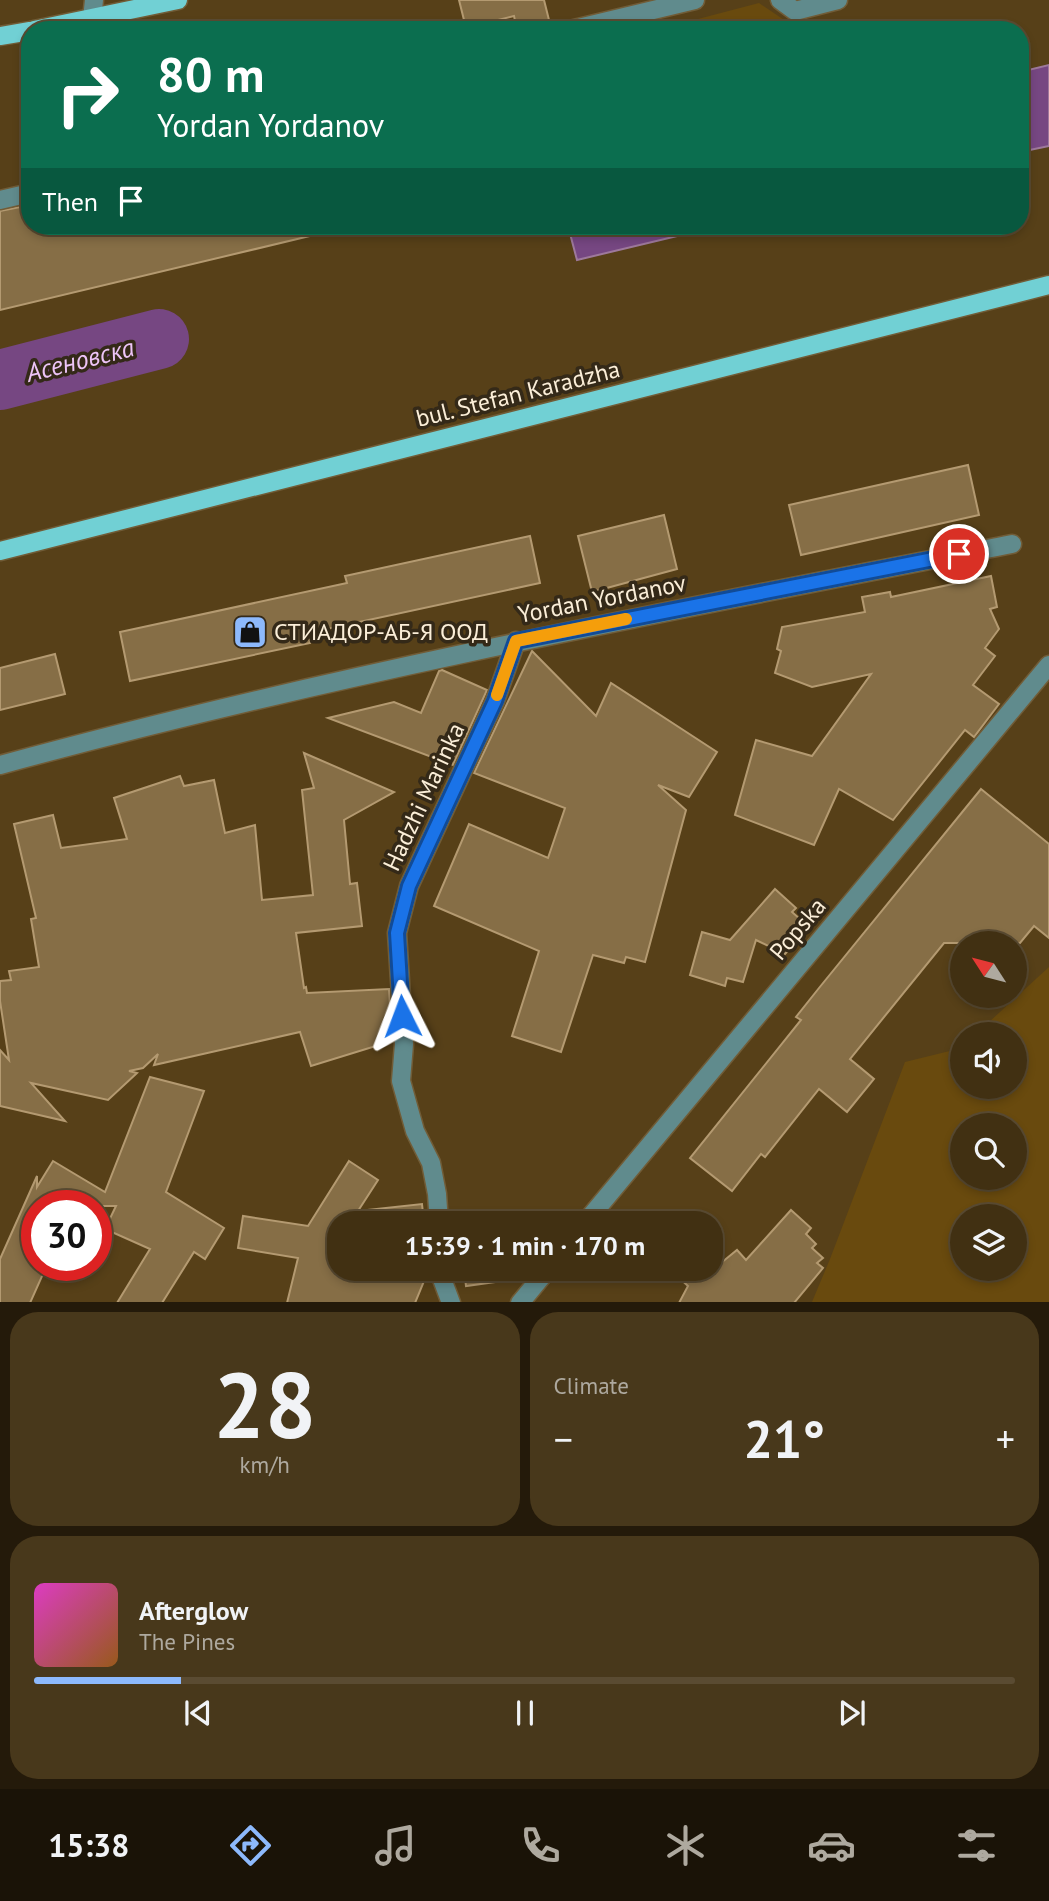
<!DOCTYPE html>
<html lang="en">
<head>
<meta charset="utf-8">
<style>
	:root { --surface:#413012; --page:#48381b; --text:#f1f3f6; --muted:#aea99f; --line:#5a4b32; --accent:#8db9fc }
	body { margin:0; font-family:"PT Sans",sans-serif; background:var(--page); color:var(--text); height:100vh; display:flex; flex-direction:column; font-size:26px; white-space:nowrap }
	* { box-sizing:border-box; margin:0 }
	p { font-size:23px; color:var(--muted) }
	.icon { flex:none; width:38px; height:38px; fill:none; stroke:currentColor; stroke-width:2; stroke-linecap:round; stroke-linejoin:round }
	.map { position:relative; height:1302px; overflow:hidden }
	.panel { display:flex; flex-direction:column; gap:10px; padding:10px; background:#241a0a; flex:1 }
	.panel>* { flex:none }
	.banner { position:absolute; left:21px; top:21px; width:1008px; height:214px; border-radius:28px; box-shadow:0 4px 10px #0003,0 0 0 2px var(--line); background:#0b6e4f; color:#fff; overflow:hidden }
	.needle { width:46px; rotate:306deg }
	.buttons { position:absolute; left:950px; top:931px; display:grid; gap:14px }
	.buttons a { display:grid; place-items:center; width:77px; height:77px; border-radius:50%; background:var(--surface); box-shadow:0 4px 10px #0003,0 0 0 2px var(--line); font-size:35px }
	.speed { position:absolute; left:21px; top:1190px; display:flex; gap:14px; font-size:35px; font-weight:700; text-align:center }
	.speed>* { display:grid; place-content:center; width:91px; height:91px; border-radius:50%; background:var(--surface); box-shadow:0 4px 10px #0003,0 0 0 2px var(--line); line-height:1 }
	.speed .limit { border:10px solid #d22; background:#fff; color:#111 }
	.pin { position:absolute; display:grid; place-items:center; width:60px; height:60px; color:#fff; margin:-30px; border:4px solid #fff; border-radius:50%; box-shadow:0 2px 7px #0007 }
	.me { position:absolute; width:77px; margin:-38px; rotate:357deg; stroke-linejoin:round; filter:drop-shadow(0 0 5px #0008) }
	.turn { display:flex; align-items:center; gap:24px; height:147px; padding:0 21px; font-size:32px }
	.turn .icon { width:91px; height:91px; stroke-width:2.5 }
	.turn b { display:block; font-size:49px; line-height:60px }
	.then { display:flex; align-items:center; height:66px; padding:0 21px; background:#0003; gap:14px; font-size:26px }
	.big { font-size:52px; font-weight:800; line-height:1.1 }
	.panel .tile { flex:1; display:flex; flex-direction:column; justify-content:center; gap:10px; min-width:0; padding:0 24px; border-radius:28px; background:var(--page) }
	.panel .dial { align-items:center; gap:0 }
	.dial b { font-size:91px; line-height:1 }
	.song { display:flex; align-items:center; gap:21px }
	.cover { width:84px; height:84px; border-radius:10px; background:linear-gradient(135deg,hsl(310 70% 55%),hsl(30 70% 35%)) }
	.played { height:7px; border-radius:4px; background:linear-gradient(90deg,var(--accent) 15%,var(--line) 15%) }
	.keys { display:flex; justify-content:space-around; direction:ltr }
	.heat { display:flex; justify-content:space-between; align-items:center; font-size:38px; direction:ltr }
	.panel .tiles { flex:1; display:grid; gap:10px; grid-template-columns:1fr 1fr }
	.tile:last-child { grid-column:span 2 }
	.trip { position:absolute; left:327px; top:1211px; width:396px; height:70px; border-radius:28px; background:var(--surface); box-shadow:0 4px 10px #0003,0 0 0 2px var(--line); font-weight:800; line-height:70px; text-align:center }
	.dock { display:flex; height:112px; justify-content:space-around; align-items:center; background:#1a1307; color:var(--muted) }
	.dock .icon { width:49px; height:49px }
	.dock .on { color:var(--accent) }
	.dock b { font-size:32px; color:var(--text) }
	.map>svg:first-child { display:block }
</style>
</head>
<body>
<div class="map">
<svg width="1049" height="1303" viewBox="0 0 1049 1303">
	<rect width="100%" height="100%" fill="#574018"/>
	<g fill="#694a0e" fill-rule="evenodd">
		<path d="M 759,3 L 799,30 L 656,30 Z"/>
		<path d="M 1049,967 L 1049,1302 L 812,1302 L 830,1259 L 905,1062 L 962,1048 L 962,1087 L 1015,1087 L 1015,1034 L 976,1034 ZM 962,1125 L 1015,1125 L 1015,1178 L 962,1178 ZM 962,1216 L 1015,1216 L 1015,1269 L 962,1269 Z"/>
	</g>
	<g fill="#764782" stroke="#9e799c" stroke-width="2">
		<path d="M 1049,65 L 1049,146 L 1020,152 L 1020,72 Z"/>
		<path d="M 568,226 L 719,226 L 577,260 Z"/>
	</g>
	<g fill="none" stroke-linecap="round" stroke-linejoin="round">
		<path stroke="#764782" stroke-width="60" d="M 0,380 L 159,339"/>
	</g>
	<g fill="#866e46" stroke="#b49a71" stroke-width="2">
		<path d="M 459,0 L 544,0 L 550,24 L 517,30 L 514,16 L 466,28 Z"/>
		<path d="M 30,205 L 30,226 L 309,226 L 310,236 L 0,310 L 0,211 Z"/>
		<path d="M 968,465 L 979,515 L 801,555 L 789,505 Z"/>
		<path d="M 664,515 L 677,569 L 592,592 L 578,536 Z"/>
		<path d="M 530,536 L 540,583 L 308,633 L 310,643 L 130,681 L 120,632 L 347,583 L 345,576 Z"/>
		<path d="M 991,576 L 997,607 L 990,609 L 999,629 L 985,648 L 995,656 L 973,685 L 999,704 L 974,737 L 965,730 L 893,820 L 839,789 L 814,845 L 735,815 L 756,740 L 812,756 L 871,674 L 812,687 L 775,673 L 781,651 L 777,649 L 782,627 L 865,612 L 862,597 L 890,592 L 891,597 Z"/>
		<path d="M 532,651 L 596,716 L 611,683 L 717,752 L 689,797 L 658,785 L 686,810 L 645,962 L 626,957 L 624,963 L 593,955 L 561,1052 L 512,1036 L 539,951 L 434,906 L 469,824 L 548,858 L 565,808 L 474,773 Z"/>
		<path d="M 55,654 L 65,694 L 0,710 L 0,668 Z"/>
		<path d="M 442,670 L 487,690 L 453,765 L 328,718 L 394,702 L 421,713 L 439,671 Z"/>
		<path d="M 304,753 L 394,792 L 344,820 L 350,884 L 357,883 L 362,926 L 296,933 L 304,988 L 306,987 L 307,993 L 389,989 L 392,1041 L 311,1066 L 300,1032 L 154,1065 L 158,1054 L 143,1068 L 129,1071 L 137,1073 L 108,1100 L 31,1083 L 65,1121 L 0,1106 L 0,1050 L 9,1060 L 0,1001 L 0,981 L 11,980 L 9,971 L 39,967 L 31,919 L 36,918 L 14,824 L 53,815 L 61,848 L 127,839 L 114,798 L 180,776 L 184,786 L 214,780 L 225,833 L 255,825 L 262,900 L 313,895 L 302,790 L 314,788 Z"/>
		<path d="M 981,789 L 1049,844 L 1049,938 L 1034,926 L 1020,943 L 944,943 L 850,1059 L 874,1079 L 847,1112 L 819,1089 L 765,1157 L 761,1154 L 732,1191 L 690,1158 L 801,1020 L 796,1017 L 819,988 Z"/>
		<path d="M 775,889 L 796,908 L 792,912 L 809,927 L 785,954 L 756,940 L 743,982 L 727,978 L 725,986 L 690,975 L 702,932 L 730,940 Z"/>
		<path d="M 150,1077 L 204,1091 L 166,1192 L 224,1228 L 205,1259 L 194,1252 L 162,1303 L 117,1303 L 150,1249 L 105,1229 L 116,1206 L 37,1206 L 37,1265 L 47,1265 L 30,1303 L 0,1303 L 0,1259 L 37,1176 L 37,1187 L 53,1161 L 105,1192 Z"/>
		<path d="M 349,1161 L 378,1180 L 358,1211 L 422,1204 L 424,1223 L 340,1223 L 340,1269 L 429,1269 L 415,1303 L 287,1303 L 298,1258 L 238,1248 L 243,1216 L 308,1226 Z"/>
		<path d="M 791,1210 L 811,1228 L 806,1234 L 816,1244 L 812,1248 L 823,1258 L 817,1263 L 823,1268 L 794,1303 L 679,1303 L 688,1286 L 676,1275 L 680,1269 L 710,1269 L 710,1251 L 721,1263 L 737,1250 L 746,1260 Z"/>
		<path d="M 510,1213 L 511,1223 L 458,1223 L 458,1220 Z"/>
		<path d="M 464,1269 L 517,1269 L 518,1279 L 466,1286 Z"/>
	</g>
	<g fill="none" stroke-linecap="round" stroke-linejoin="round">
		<g stroke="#715c37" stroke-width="21">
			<g id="minor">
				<path d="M 780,0 L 795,11 L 838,0"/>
				<path d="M 92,19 L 94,0"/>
				<path d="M 570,30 L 695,0"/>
				<path d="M 0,200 L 30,193"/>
				<path d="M 0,765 C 333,674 673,610 1012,544"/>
				<path d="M 439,1223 L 437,1194 L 431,1163 L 415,1131 L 401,1081 L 404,1044 L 397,933 L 409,886 L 495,701 L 516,641"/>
				<path d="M 585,1223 L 1049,665"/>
				<path d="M 442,1269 L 442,1279 L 451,1303"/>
				<path d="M 520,1303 L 548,1269"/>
			</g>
		</g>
		<g stroke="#715c37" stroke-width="21">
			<g id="major">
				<path d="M 34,30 L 178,0"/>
				<path d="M 0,36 L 30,31"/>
				<path d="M 0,551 L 1049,285"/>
			</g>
		</g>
		<use href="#minor" stroke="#608b8d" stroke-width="18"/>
		<use href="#major" stroke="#71d0d4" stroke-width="18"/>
	</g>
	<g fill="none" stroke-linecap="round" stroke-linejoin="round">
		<g stroke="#114b97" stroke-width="18">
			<path id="route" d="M 402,1016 L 397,933 L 409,886 L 495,701 L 516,641 L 959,554"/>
		</g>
		<use href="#route" stroke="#1a73e8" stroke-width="12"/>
		<path stroke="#f59e0b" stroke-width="12" d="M 497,695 L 516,641 L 626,619"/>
	</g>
	<defs>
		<g id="shop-square" transform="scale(1.75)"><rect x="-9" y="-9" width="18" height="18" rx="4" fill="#8db9fc" stroke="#342918"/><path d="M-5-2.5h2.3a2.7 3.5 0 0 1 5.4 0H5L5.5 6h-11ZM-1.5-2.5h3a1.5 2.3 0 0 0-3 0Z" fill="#111"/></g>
	</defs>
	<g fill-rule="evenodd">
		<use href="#shop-square" x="250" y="632"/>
	</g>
	<g text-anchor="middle" stroke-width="7" stroke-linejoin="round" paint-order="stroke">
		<g font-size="24" fill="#fbeed8" stroke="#342918">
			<text transform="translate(518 394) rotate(-14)" y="8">bul. Stefan Karadzha</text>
			<text transform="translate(602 599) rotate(-11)" y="8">Yordan Yordanov</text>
			<text transform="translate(424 797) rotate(-65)" y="8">Hadzhi Marinka</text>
			<text transform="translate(798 929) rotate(-50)" y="8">Popska</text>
		</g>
		<g font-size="24" fill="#fbeed8" stroke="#342918" text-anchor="start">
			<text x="274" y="640">СТИАДОР-АБ-Я ООД</text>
		</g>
		<g font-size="26" font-style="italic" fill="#edc4f7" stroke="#342918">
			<text transform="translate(80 360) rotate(-14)" y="9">Асеновска</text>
		</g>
	</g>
</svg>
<div class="buttons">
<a><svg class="needle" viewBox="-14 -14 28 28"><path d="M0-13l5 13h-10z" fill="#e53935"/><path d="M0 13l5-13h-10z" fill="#aea99f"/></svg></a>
<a><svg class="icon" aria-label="sound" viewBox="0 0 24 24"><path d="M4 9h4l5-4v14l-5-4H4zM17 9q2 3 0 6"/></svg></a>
<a><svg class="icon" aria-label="search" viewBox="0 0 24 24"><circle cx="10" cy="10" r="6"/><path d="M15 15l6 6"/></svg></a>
<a><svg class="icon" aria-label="layers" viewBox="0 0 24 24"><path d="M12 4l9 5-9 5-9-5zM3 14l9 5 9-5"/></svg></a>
</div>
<div class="speed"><div class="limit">30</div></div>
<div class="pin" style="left:959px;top:554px;background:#d93025"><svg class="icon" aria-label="arrive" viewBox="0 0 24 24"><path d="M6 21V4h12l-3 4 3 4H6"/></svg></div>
<svg class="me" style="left:402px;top:1016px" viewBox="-20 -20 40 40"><path d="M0-17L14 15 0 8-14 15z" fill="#1a73e8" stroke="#fff" stroke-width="4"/></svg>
<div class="trip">15:39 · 1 min · 170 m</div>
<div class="banner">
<div class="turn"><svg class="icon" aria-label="right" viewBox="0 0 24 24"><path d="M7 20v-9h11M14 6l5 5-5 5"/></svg><div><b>80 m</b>Yordan Yordanov</div></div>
<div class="then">Then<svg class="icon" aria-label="arrive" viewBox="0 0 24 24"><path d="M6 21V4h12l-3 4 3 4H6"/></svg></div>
</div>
</div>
<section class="panel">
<div class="tiles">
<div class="tile dial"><b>28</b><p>km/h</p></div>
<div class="tile"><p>Climate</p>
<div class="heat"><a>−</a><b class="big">21°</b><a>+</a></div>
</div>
<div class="tile">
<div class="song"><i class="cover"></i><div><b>Afterglow</b><p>The Pines</p></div></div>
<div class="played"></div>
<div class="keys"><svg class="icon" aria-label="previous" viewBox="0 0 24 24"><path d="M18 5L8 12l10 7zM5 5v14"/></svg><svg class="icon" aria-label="pause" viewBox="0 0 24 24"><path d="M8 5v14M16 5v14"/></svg><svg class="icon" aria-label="next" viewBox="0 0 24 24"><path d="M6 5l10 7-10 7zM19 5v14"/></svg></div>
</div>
</div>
</section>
<nav class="dock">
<b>15:38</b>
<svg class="icon on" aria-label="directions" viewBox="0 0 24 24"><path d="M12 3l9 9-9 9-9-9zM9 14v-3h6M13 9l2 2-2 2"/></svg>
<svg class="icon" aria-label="music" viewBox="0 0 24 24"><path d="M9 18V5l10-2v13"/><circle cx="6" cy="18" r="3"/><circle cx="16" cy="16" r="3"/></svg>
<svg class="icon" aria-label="phone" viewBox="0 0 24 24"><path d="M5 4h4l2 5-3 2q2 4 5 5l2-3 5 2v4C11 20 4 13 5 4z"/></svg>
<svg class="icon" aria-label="climate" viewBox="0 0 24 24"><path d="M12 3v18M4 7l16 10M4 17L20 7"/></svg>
<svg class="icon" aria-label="car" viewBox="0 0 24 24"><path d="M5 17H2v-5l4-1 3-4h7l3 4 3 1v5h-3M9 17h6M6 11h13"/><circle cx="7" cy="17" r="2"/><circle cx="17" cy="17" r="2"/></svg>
<svg class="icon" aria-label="filters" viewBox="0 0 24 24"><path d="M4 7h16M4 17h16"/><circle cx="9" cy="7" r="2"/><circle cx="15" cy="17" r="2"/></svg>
</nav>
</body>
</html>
